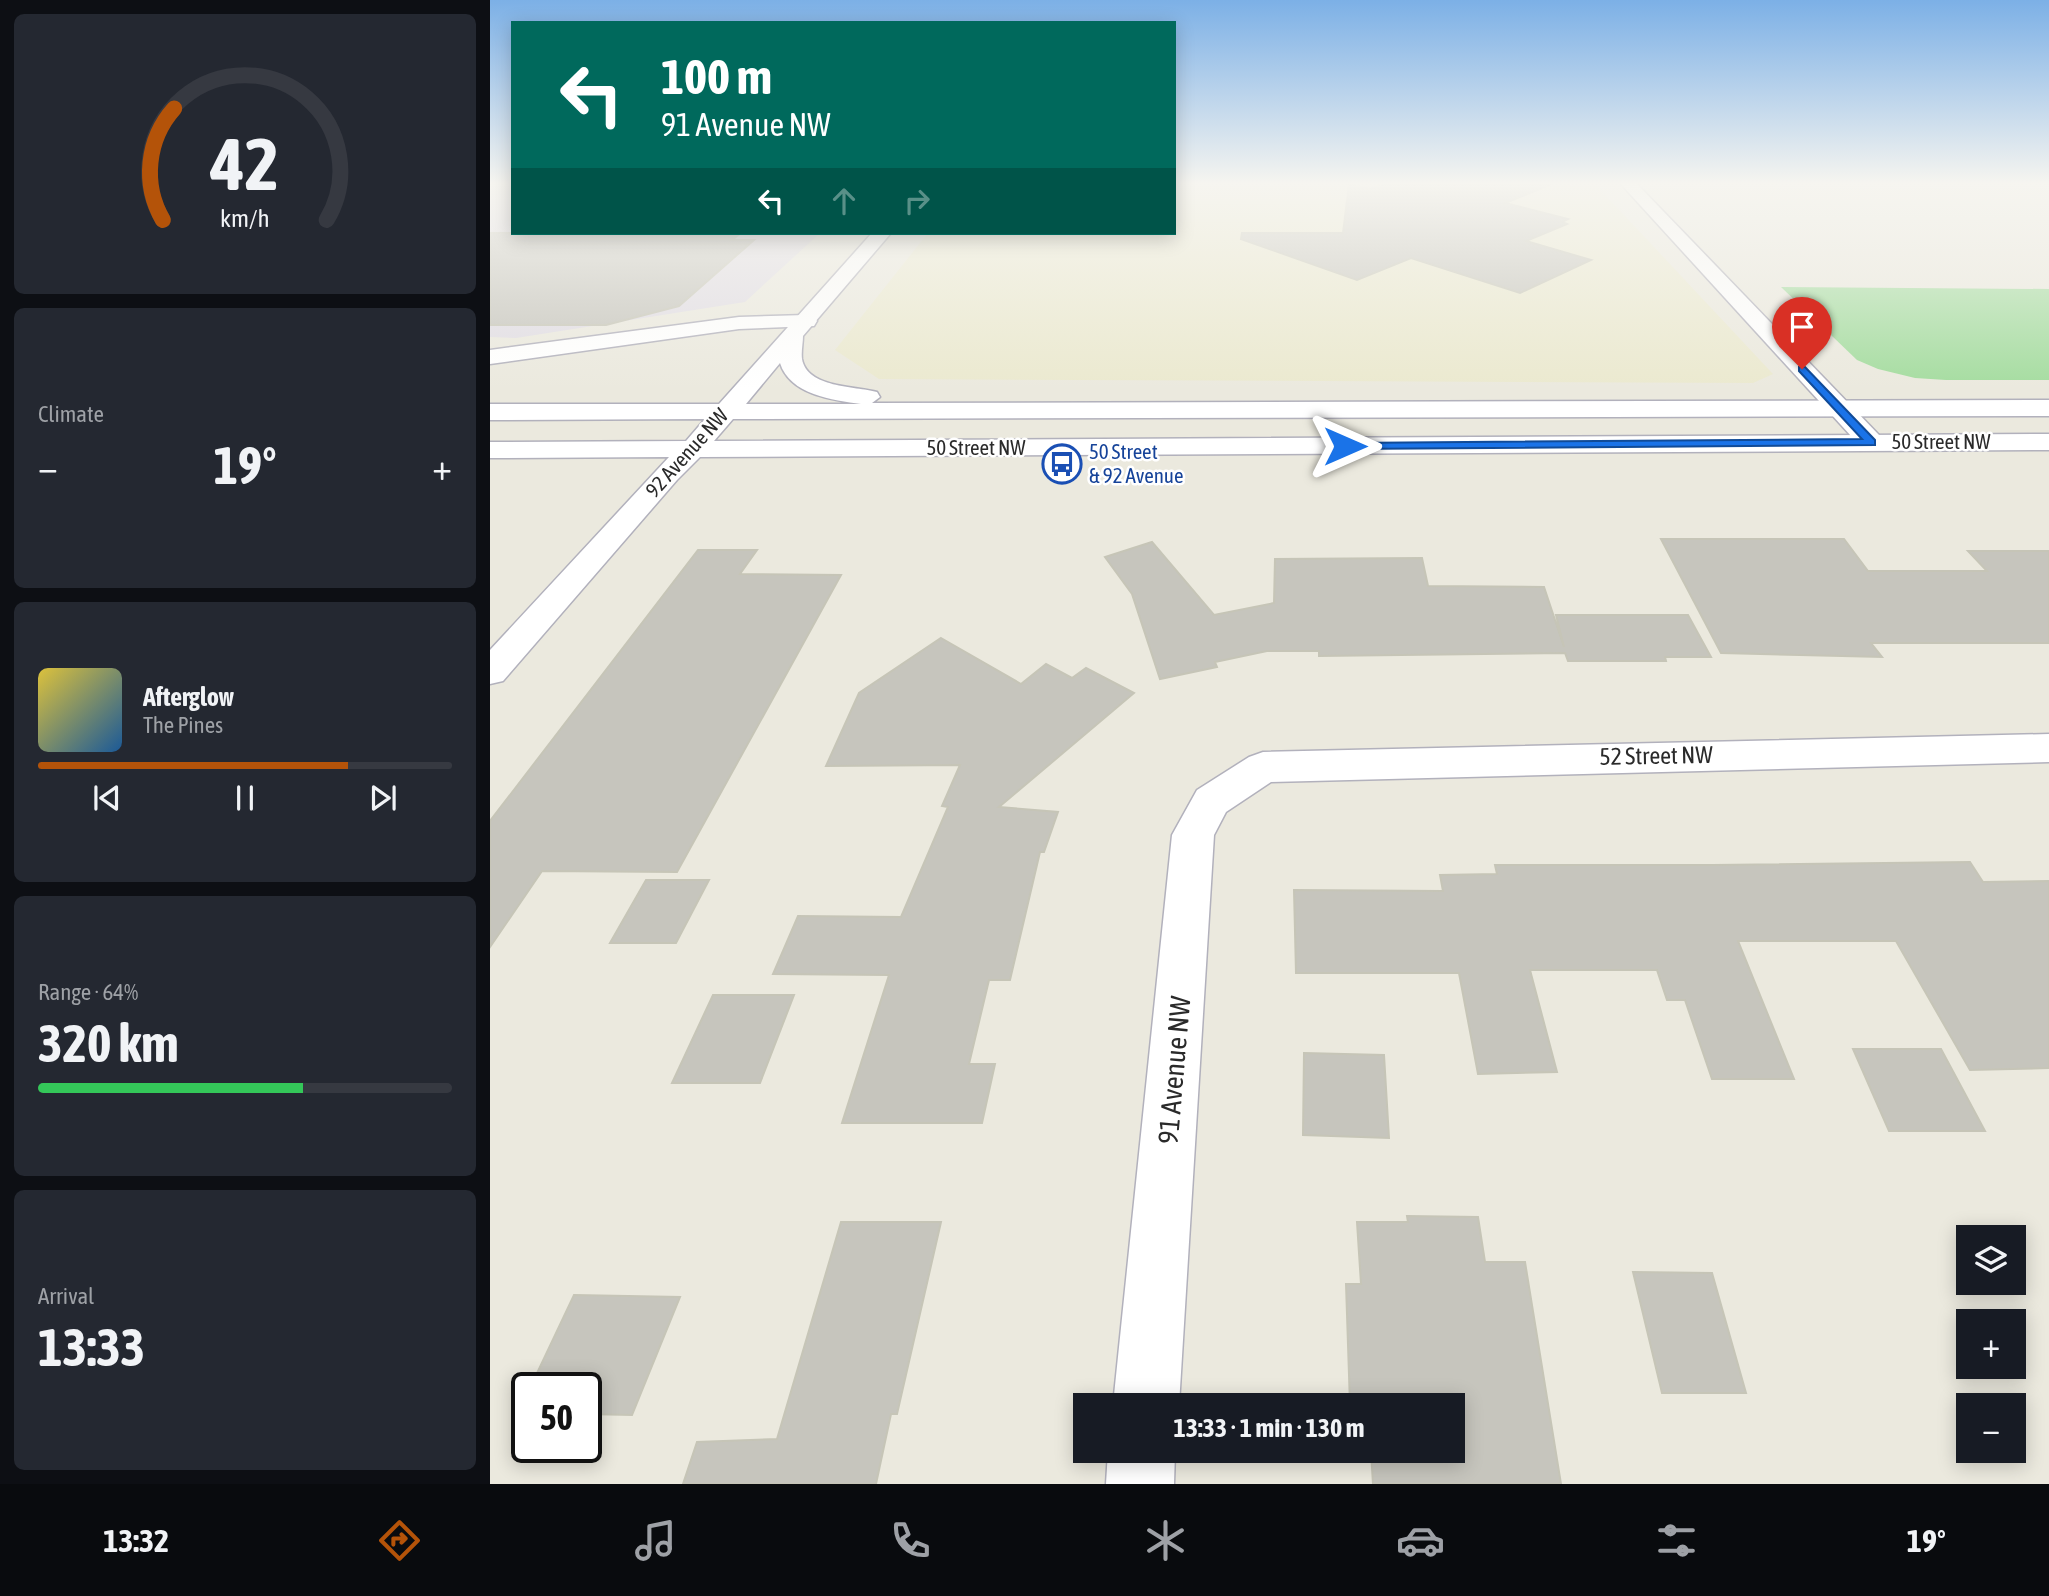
<!DOCTYPE html>
<html lang="en">
<head>
<meta charset="utf-8">
<style>
	:root { --surface:#171b24; --page:#242831; --text:#f1f3f6; --muted:#9ea1a6; --line:#363941; --accent:#b45309 }
	body { margin:0; font-family:"Asap Condensed",sans-serif; background:var(--page); color:var(--text); height:100vh; display:flex; flex-direction:column; font-size:26px; white-space:nowrap }
	* { box-sizing:border-box; margin:0 }
	p { font-size:23px; color:var(--muted) }
	.icon { flex:none; width:38px; height:38px; fill:none; stroke:currentColor; stroke-width:2; stroke-linecap:round; stroke-linejoin:round }
	.map { position:relative; flex:1; overflow:hidden }
	.side { display:flex; flex-direction:column; gap:14px; padding:14px; background:#0d0f14; width:490px }
	.side>* { flex:none }
	.banner { position:absolute; left:21px; top:21px; width:665px; height:214px; border-radius:0px; box-shadow:0 4px 18px #0003; background:#00695c; color:#fff; overflow:hidden }
	.buttons { position:absolute; left:1466px; top:1225px; display:grid; gap:14px }
	.buttons a { display:grid; place-items:center; width:70px; height:70px; border-radius:0px; background:var(--surface); box-shadow:0 4px 18px #0003; font-size:35px }
	.speed { position:absolute; left:21px; top:1372px; display:flex; gap:14px; font-size:35px; font-weight:700; text-align:center }
	.speed>* { display:grid; place-content:center; width:91px; height:91px; border-radius:50%; background:var(--surface); box-shadow:0 4px 18px #0003; line-height:1 }
	.speed .limit { border:4px solid #111; border-radius:10px; background:#fff; color:#111 }
	.pin { position:absolute; display:grid; place-items:center; width:60px; height:60px; color:#fff; margin:-72px -30px; border-radius:50% 50% 50% 0; rotate:-45deg; box-shadow:0 0 7px #0007 }
	.pin .icon { rotate:45deg }
	.me { position:absolute; width:77px; margin:-38px; rotate:90deg; stroke-linejoin:round; filter:drop-shadow(0 0 5px #0008) }
	.turn { display:flex; align-items:center; gap:24px; height:147px; padding:0 35px; font-size:32px }
	.turn .icon { width:91px; height:91px; stroke-width:2.5 }
	.turn b { display:block; font-size:49px; line-height:60px }
	.lanes { display:flex; align-items:center; height:66px; padding:0 35px; background:#0003; justify-content:center; gap:35px; direction:ltr }
	.lanes .off { opacity:.35 }
	.big { font-size:52px; font-weight:700; line-height:1.1 }
	.side .card { flex:1; display:flex; flex-direction:column; justify-content:center; gap:10px; min-width:0; padding:0 24px; border-radius:10px; background:var(--page) }
	.side .dial { align-items:center; gap:0 }
	.dial svg { height:182px; overflow:visible; fill:none; stroke:var(--line); stroke-width:7; stroke-linecap:round; text-anchor:middle }
	.dial text { fill:var(--text); stroke:none }
	.song { display:flex; align-items:center; gap:21px }
	.cover { width:84px; height:84px; border-radius:10px; background:linear-gradient(135deg,hsl(50 70% 55%),hsl(210 70% 35%)) }
	.played { height:7px; border-radius:4px; background:linear-gradient(90deg,var(--accent) 75%,var(--line) 75%) }
	.keys { display:flex; justify-content:space-around; direction:ltr }
	.heat { display:flex; justify-content:space-between; align-items:center; font-size:38px; direction:ltr }
	.charge { height:10px; border-radius:5px; background:linear-gradient(90deg,#34c759 64%,var(--line) 0) }
	.trip { position:absolute; left:583px; top:1393px; width:392px; height:70px; border-radius:0px; background:var(--surface); box-shadow:0 4px 18px #0003; font-weight:700; line-height:70px; text-align:center }
	.menu { display:flex; height:112px; justify-content:space-around; align-items:center; background:#090b0e; color:var(--muted) }
	.menu .icon { width:49px; height:49px }
	.menu .active { color:var(--accent) }
	.menu b { font-size:32px; color:var(--text) }
	main { display:flex; flex:1; min-height:0 }
	.map>svg:first-child { display:block }
</style>
</head>
<body>
<main>
<section class="side">
<div class="card dial"><svg viewBox="0 0 100 80">
<path d="M14 69A42 42 0 1 1 86 69"/>
<path d="M14 69A42 42 0 0 1 19 20" stroke="#b45309"/>
<text x="50" y="56" font-size="32" font-weight="700">42</text>
<text x="50" y="72" font-size="11">km/h</text>
</svg></div>
<div class="card"><p>Climate</p>
<div class="heat"><a>−</a><b class="big">19°</b><a>+</a></div>
</div>
<div class="card">
<div class="song"><i class="cover"></i><div><b>Afterglow</b><p>The Pines</p></div></div>
<div class="played"></div>
<div class="keys"><svg class="icon" aria-label="previous" viewBox="0 0 24 24"><path d="M18 5L8 12l10 7zM5 5v14"/></svg><svg class="icon" aria-label="pause" viewBox="0 0 24 24"><path d="M8 5v14M16 5v14"/></svg><svg class="icon" aria-label="next" viewBox="0 0 24 24"><path d="M6 5l10 7-10 7zM19 5v14"/></svg></div>
</div>
<div class="card"><p>Range · 64%</p><b class="big">320 km</b><div class="charge"></div></div>
<div class="card"><p>Arrival</p><b class="big">13:33</b></div>
</section>
<div class="map">
<svg width="1559" height="1484" viewBox="0 0 1559 1484">
	<rect width="100%" height="100%" fill="#ebe9de"/>
	<path fill="#e1dde4" d="M 0,183 L 23,183 L 23,233 L 330,233 L 255,302 L 26,338 L 0,337 Z"/>
	<path fill="#ebe9cf" d="M 684,183 L 1104,183 L 1283,374 L 1263,383 L 389,379 L 345,350 L 438,233 L 684,233 Z"/>
	<path fill="#a4dc9f" d="M 1291,287 L 1559,289 L 1559,380 L 1456,380 L 1425,378 L 1388,369 L 1367,360 Z"/>
	<g fill="#c6c5bd" stroke="#c6c5b7" stroke-width="2">
		<path d="M 899,183 L 1059,183 L 1060,185 L 1015,203 L 1078,219 L 1072,222 L 1077,224 L 1036,241 L 1101,260 L 1030,293 L 921,258 L 867,280 L 751,239 L 752,233 L 853,233 L 859,184 L 879,189 Z"/>
		<path d="M 0,233 L 251,233 L 242,240 L 264,240 L 189,306 L 116,325 L 0,325 Z"/>
		<path d="M 1171,539 L 1354,539 L 1378,571 L 1497,571 L 1478,551 L 1559,551 L 1559,643 L 1381,643 L 1392,657 L 1231,653 Z"/>
		<path d="M 662,542 L 724,615 L 784,603 L 785,559 L 932,558 L 938,586 L 1054,587 L 1074,647 L 1066,615 L 1198,615 L 1221,657 L 1175,657 L 1176,661 L 1078,661 L 1075,653 L 829,656 L 829,651 L 777,651 L 725,662 L 727,667 L 670,679 L 642,594 L 615,557 Z"/>
		<path d="M 208,550 L 267,550 L 250,574 L 351,575 L 187,872 L 52,871 L 0,947 L 0,821 Z"/>
		<path d="M 451,638 L 531,684 L 556,664 L 582,678 L 596,668 L 644,693 L 509,807 L 568,812 L 554,852 L 550,852 L 520,980 L 499,980 L 479,1064 L 505,1064 L 492,1123 L 352,1123 L 399,975 L 283,974 L 308,916 L 411,917 L 458,807 L 452,806 L 470,765 L 336,766 L 369,693 Z"/>
		<path d="M 1480,862 L 1493,882 L 1559,881 L 1559,1068 L 1480,1070 L 1406,941 L 1248,941 L 1304,1079 L 1222,1079 L 1195,1000 L 1177,1000 L 1167,970 L 1040,970 L 1067,1072 L 988,1074 L 969,973 L 806,973 L 804,890 L 953,891 L 950,875 L 1007,874 L 1005,865 L 1223,865 Z"/>
		<path d="M 156,880 L 219,880 L 186,943 L 120,943 Z"/>
		<path d="M 223,995 L 304,995 L 270,1083 L 182,1083 Z"/>
		<path d="M 1363,1049 L 1451,1049 L 1495,1131 L 1399,1131 Z"/>
		<path d="M 814,1053 L 894,1055 L 899,1138 L 813,1135 Z"/>
		<path d="M 917,1216 L 988,1217 L 995,1262 L 1035,1262 L 1071,1484 L 883,1484 L 881,1451 L 962,1451 L 962,1405 L 860,1405 L 856,1284 L 871,1284 L 867,1222 L 918,1222 Z"/>
		<path d="M 351,1222 L 451,1222 L 407,1414 L 401,1414 L 386,1484 L 193,1484 L 207,1442 L 287,1439 Z"/>
		<path d="M 1143,1272 L 1222,1273 L 1256,1393 L 1172,1393 Z"/>
		<path d="M 84,1295 L 190,1297 L 142,1415 L 96,1414 L 96,1388 L 40,1388 Z"/>
	</g>
	<g fill="none" stroke-linecap="round" stroke-linejoin="round">
		<g stroke="#b2b1bc" stroke-width="3">
			<g id="street">
				<path d="M 1130,183 L 1146,183 L 1390,436 L 1394,442 L 1390,448 L 1381,450 L 1372,448 Z"/>
				<path d="M 316,315 L 324,316 L 327,321 L 324,326 L 249,329 L 0,364 L 0,350 L 249,317 Z"/>
				<path d="M 1559,734 L 1559,762 L 781,782 L 736,812 L 724,835 L 689,1405 L 623,1405 L 682,835 L 707,790 L 759,757 L 773,752 Z"/>
				<path d="M 618,1451 L 685,1451 L 684,1484 L 616,1484 Z"/>
			</g>
		</g>
		<g stroke="#b2b1bc" stroke-width="3">
			<path id="secondary" d="M 382,233 L 401,233 L 313,336 C 313,343 311,352 312,359 C 317,388 365,386 387,392 L 390,397 L 382,403 L 1559,400 L 1559,416 L 243,419 L 224,441 L 1559,434 L 1559,450 L 210,457 L 187,480 L 13,681 L 0,684 L 0,650 L 179,457 L 0,458 L 0,442 L 196,441 L 215,419 L 0,420 L 0,404 L 229,404 ZM 290,363 C 300,395 343,400 371,404 L 256,404 Z"/>
		</g>
		<use href="#street" fill="#fff" fill-rule="evenodd"/>
		<use href="#secondary" fill="#fff" fill-rule="evenodd"/>
	</g>
	<linearGradient id="sky" x2="0" y2="1"><stop stop-color="#7cb0e6"/><stop offset="0.47" stop-color="#f6f5f0"/><stop offset="1" stop-color="#f6f5f0" stop-opacity="0"/></linearGradient>
	<rect width="1559" height="390" fill="url(#sky)"/>
	<path fill="#1a73e8" stroke="#114b97" stroke-width="2" d="M 1309,367 L 1315,367 L 1385,440 L 1385,445 L 855,449 L 849,446 L 855,443 L 1372,439 L 1309,371 Z"/>
	<defs>
		<g id="bus-ring" transform="scale(2.0125)"><circle r="9.5" fill="#fff" stroke="#1a4fb4" stroke-width="1.5"/><path d="M-5-6H5V4H4V6H2V4H-2V6H-4V4H-5ZM-3.5-4V0h7V-4ZM-3.5 1.2v1.5H-2V1.2ZM2 1.2v1.5H3.5V1.2Z" fill="#1a4fb4"/></g>
	</defs>
	<g fill-rule="evenodd">
		<use href="#bus-ring" x="572" y="464"/>
	</g>
	<g text-anchor="middle" stroke-width="5" stroke-linejoin="round" paint-order="stroke">
		<g font-size="21" fill="#2a2a2a" stroke="#fff">
			<text x="1451" y="449">50 Street NW</text>
			<text x="486" y="455">50 Street NW</text>
			<text transform="translate(197 453) rotate(-48)" y="7">92 Avenue NW</text>
		</g>
		<g font-size="21" fill="#164399" stroke="#fff" text-anchor="start">
			<text x="599" y="459">50 Street<tspan x="599" dy="24">&amp; 92 Avenue</tspan></text>
		</g>
		<g font-size="24" fill="#2a2a2a" stroke="#fff">
			<text transform="translate(1166 756) rotate(-1)" y="8">52 Street NW</text>
		</g>
		<g font-size="28" fill="#2a2a2a" stroke="#fff">
			<text transform="translate(684 1070) rotate(-85)" y="10">91 Avenue NW</text>
		</g>
	</g>
</svg>
<div class="buttons">
<a><svg class="icon" aria-label="layers" viewBox="0 0 24 24"><path d="M12 4l9 5-9 5-9-5zM3 14l9 5 9-5"/></svg></a>
<a>+</a>
<a>−</a>
</div>
<div class="speed"><div class="limit">50</div></div>
<div class="pin" style="left:1312px;top:369px;background:#d93025"><svg class="icon" aria-label="arrive" viewBox="0 0 24 24"><path d="M6 21V4h12l-3 4 3 4H6"/></svg></div>
<svg class="me" style="left:855px;top:446px" viewBox="-20 -20 40 40"><path d="M0-17L14 15 0 8-14 15z" fill="#1a73e8" stroke="#fff" stroke-width="4"/></svg>
<div class="trip">13:33 · 1 min · 130 m</div>
<div class="banner">
<div class="turn"><svg class="icon" aria-label="left" viewBox="0 0 24 24"><path d="M17 20v-9H6M10 6l-5 5 5 5"/></svg><div><b>100 m</b>91 Avenue NW</div></div>
<div class="lanes"><svg class="icon" aria-label="left" viewBox="0 0 24 24"><path d="M17 20v-9H6M10 6l-5 5 5 5"/></svg><svg class="icon off" aria-label="ahead" viewBox="0 0 24 24"><path d="M12 20V5M6 11l6-6 6 6"/></svg><svg class="icon off" aria-label="right" viewBox="0 0 24 24"><path d="M7 20v-9h11M14 6l5 5-5 5"/></svg></div>
</div>
</div>
</main>
<nav class="menu">
<b>13:32</b>
<svg class="icon active" aria-label="directions" viewBox="0 0 24 24"><path d="M12 3l9 9-9 9-9-9zM9 14v-3h6M13 9l2 2-2 2"/></svg>
<svg class="icon" aria-label="music" viewBox="0 0 24 24"><path d="M9 18V5l10-2v13"/><circle cx="6" cy="18" r="3"/><circle cx="16" cy="16" r="3"/></svg>
<svg class="icon" aria-label="phone" viewBox="0 0 24 24"><path d="M5 4h4l2 5-3 2q2 4 5 5l2-3 5 2v4C11 20 4 13 5 4z"/></svg>
<svg class="icon" aria-label="climate" viewBox="0 0 24 24"><path d="M12 3v18M4 7l16 10M4 17L20 7"/></svg>
<svg class="icon" aria-label="car" viewBox="0 0 24 24"><path d="M5 17H2v-5l4-1 3-4h7l3 4 3 1v5h-3M9 17h6M6 11h13"/><circle cx="7" cy="17" r="2"/><circle cx="17" cy="17" r="2"/></svg>
<svg class="icon" aria-label="filters" viewBox="0 0 24 24"><path d="M4 7h16M4 17h16"/><circle cx="9" cy="7" r="2"/><circle cx="15" cy="17" r="2"/></svg>
<b>19°</b>
</nav>
</body>
</html>
